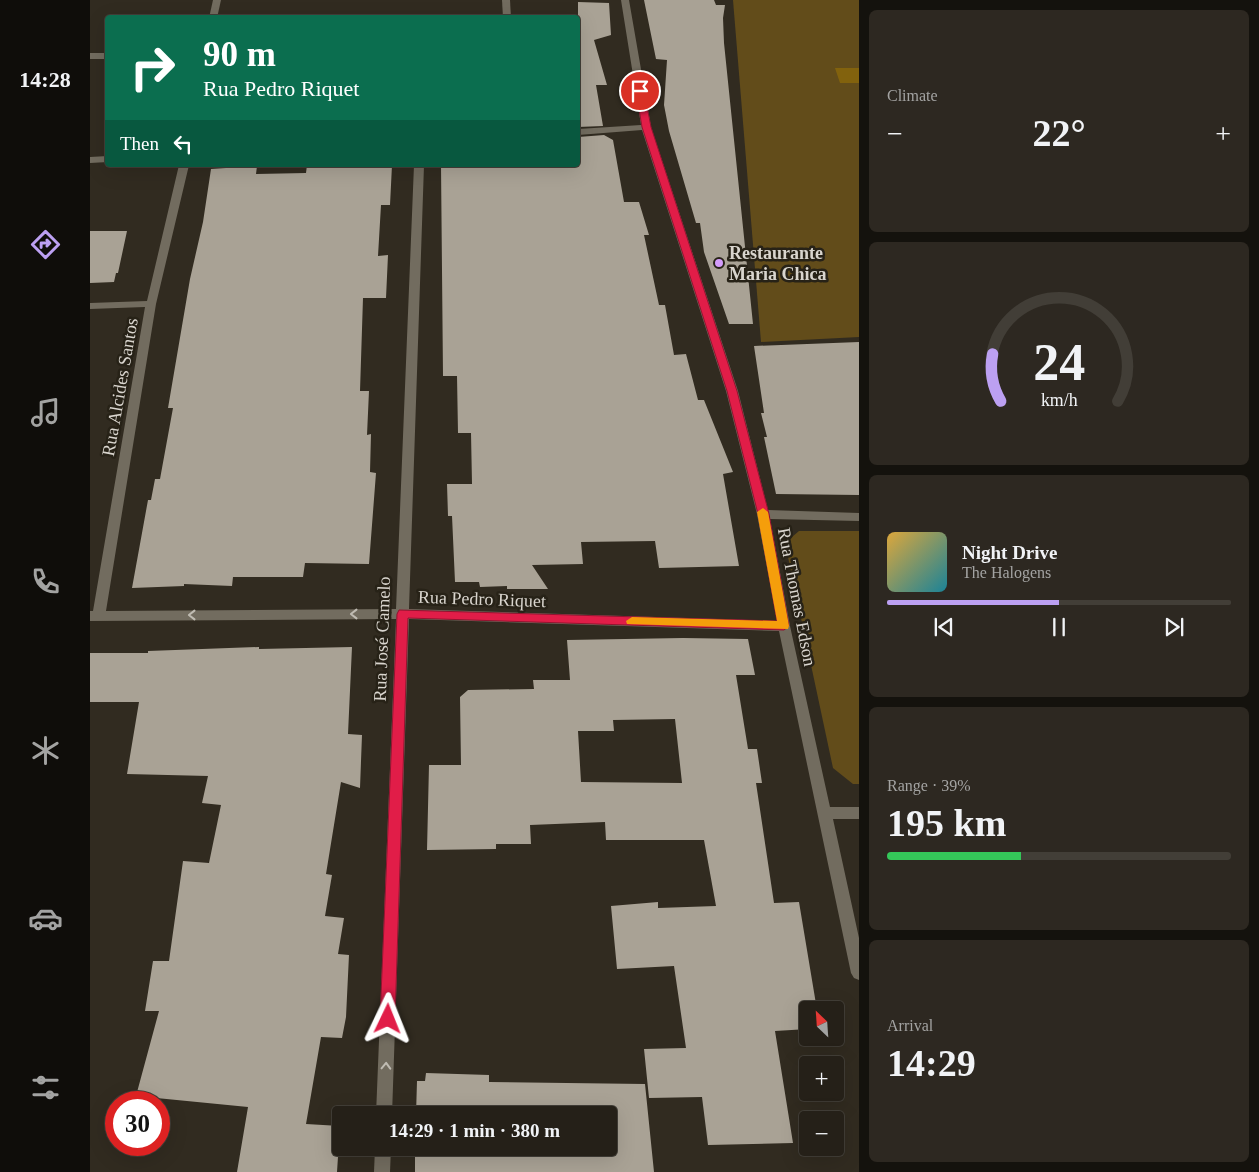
<!DOCTYPE html>
<html lang="en">
<head>
<meta charset="utf-8">
<style>
	:root { --surface:#252018; --page:#2d2821; --text:#f1f3f6; --muted:#a3a3a2; --line:#423e37; --accent:#bca0f2 }
	body { margin:0; font-family:Georgia,serif; background:var(--page); color:var(--text); height:100vh; display:flex; flex-direction:column; font-size:19px; white-space:nowrap }
	* { box-sizing:border-box; margin:0 }
	p { font-size:16px; color:var(--muted) }
	.icon { flex:none; width:28px; height:28px; fill:none; stroke:currentColor; stroke-width:2; stroke-linecap:round; stroke-linejoin:round }
	.map { position:relative; flex:1; overflow:hidden }
	.side { display:flex; flex-direction:column; gap:10px; padding:10px; background:#14120d; width:400px }
	.side>* { flex:none }
	.hud { position:absolute; left:15px; top:15px; width:475px; height:152px; border-radius:5px; box-shadow:0 5px 20px #0002,0 0 0 1px var(--line); background:#0b6e4f; color:#fff; overflow:hidden }
	.needle { width:32px; rotate:335deg }
	.buttons { position:absolute; left:709px; top:1001px; display:grid; gap:10px }
	.buttons a { display:grid; place-items:center; width:45px; height:45px; border-radius:5px; background:var(--surface); box-shadow:0 5px 20px #0002,0 0 0 1px var(--line); font-size:25px }
	.speed { position:absolute; left:15px; top:1091px; display:flex; gap:10px; font-size:25px; font-weight:700; text-align:center }
	.speed>* { display:grid; place-content:center; width:65px; height:65px; border-radius:50%; background:var(--surface); box-shadow:0 5px 20px #0002,0 0 0 1px var(--line); line-height:1 }
	.speed .limit { border:8px solid #d22; background:#fff; color:#111 }
	.pin { position:absolute; display:grid; place-items:center; width:42px; height:42px; color:#fff; margin:-21px; border:2px solid #fff; border-radius:50%; box-shadow:0 1px 5px #0007 }
	.me { position:absolute; width:55px; margin:-28px; rotate:2deg; stroke-linejoin:round; filter:drop-shadow(0 0 4px #0008) }
	.turn { display:flex; align-items:center; gap:18px; height:105px; padding:0 15px; font-size:22px }
	.turn .icon { width:65px; height:65px; stroke-width:2.5 }
	.turn b { display:block; font-size:35px; line-height:42px }
	.then { display:flex; align-items:center; height:48px; padding:0 15px; background:#0003; gap:10px; font-size:19px }
	.big { font-size:38px; font-weight:700; line-height:1.1 }
	.side .widget { flex:1; display:flex; flex-direction:column; justify-content:center; gap:8px; min-width:0; padding:0 18px; border-radius:8px; background:var(--page) }
	.side .dial { align-items:center; gap:0 }
	.dial svg { height:130px; overflow:visible; fill:none; stroke:var(--line); stroke-width:7; stroke-linecap:round; text-anchor:middle }
	.dial text { fill:var(--text); stroke:none }
	.song { display:flex; align-items:center; gap:15px }
	.cover { width:60px; height:60px; border-radius:8px; background:linear-gradient(135deg,hsl(40 70% 55%),hsl(190 70% 35%)) }
	.played { height:5px; border-radius:2px; background:linear-gradient(90deg,var(--accent) 50%,var(--line) 50%) }
	.keys { display:flex; justify-content:space-around; direction:ltr }
	.heat { display:flex; justify-content:space-between; align-items:center; font-size:28px; direction:ltr }
	.charge { height:8px; border-radius:4px; background:linear-gradient(90deg,#34c759 39%,var(--line) 0) }
	.trip { position:absolute; left:242px; top:1106px; width:285px; height:50px; border-radius:5px; background:var(--surface); box-shadow:0 5px 20px #0002,0 0 0 1px var(--line); font-weight:700; line-height:50px; text-align:center }
	main { display:flex; flex:1; min-height:0 }
	.tab-bar { display:flex; flex-direction:column; width:90px; justify-content:space-around; align-items:center; background:#0f0d0a; color:var(--muted) }
	.tab-bar .icon { width:35px; height:35px }
	.tab-bar .on { color:var(--accent) }
	.tab-bar b { font-size:22px; color:var(--text) }
	.map>svg:first-child { display:block }
</style>
</head>
<body>
<main>
<nav class="tab-bar">
<b>14:28</b>
<svg class="icon on" aria-label="directions" viewBox="0 0 24 24"><path d="M12 3l9 9-9 9-9-9zM9 14v-3h6M13 9l2 2-2 2"/></svg>
<svg class="icon" aria-label="music" viewBox="0 0 24 24"><path d="M9 18V5l10-2v13"/><circle cx="6" cy="18" r="3"/><circle cx="16" cy="16" r="3"/></svg>
<svg class="icon" aria-label="phone" viewBox="0 0 24 24"><path d="M5 4h4l2 5-3 2q2 4 5 5l2-3 5 2v4C11 20 4 13 5 4z"/></svg>
<svg class="icon" aria-label="climate" viewBox="0 0 24 24"><path d="M12 3v18M4 7l16 10M4 17L20 7"/></svg>
<svg class="icon" aria-label="car" viewBox="0 0 24 24"><path d="M5 17H2v-5l4-1 3-4h7l3 4 3 1v5h-3M9 17h6M6 11h13"/><circle cx="7" cy="17" r="2"/><circle cx="17" cy="17" r="2"/></svg>
<svg class="icon" aria-label="filters" viewBox="0 0 24 24"><path d="M4 7h16M4 17h16"/><circle cx="9" cy="7" r="2"/><circle cx="15" cy="17" r="2"/></svg>
</nav>
<div class="map">
<svg width="769" height="1172" viewBox="0 0 769 1172">
	<rect width="100%" height="100%" fill="#312b20"/>
	<g fill="#624c1a">
		<path d="M 643,0 L 769,0 L 769,337 L 671,342 Z"/>
		<path d="M 709,531 L 769,531 L 769,784 L 763,784 L 743,768 L 695,543 Z"/>
	</g>
	<path fill="#82620d" d="M 745,68 L 769,68 L 769,83 L 750,83 Z"/>
	<g fill="#a9a295" fill-rule="evenodd">
		<path d="M 554,0 L 624,0 L 626,5 L 635,5 L 633,18 L 634,43 L 663,324 L 639,324 L 614,252 L 610,223 L 606,223 L 579,131 L 574,105 L 577,60 L 566,59 Z"/>
		<path d="M 488,2 L 519,3 L 521,35 L 504,40 L 517,85 L 506,85 L 513,126 L 488,127 Z"/>
		<path d="M 514,135 L 523,140 L 534,202 L 549,202 L 559,235 L 554,235 L 569,305 L 575,305 L 584,355 L 596,354 L 608,400 L 614,400 L 643,472 L 633,474 L 649,566 L 569,568 L 565,541 L 491,542 L 493,564 L 442,565 L 458,589 L 417,589 L 417,586 L 390,587 L 389,582 L 365,582 L 362,516 L 358,516 L 357,484 L 382,484 L 381,433 L 368,433 L 367,376 L 353,376 L 351,165 L 488,165 L 488,137 Z"/>
		<path d="M 217,165 L 302,165 L 300,205 L 291,205 L 288,256 L 298,255 L 296,298 L 273,298 L 270,391 L 279,391 L 277,435 L 281,434 L 280,472 L 286,473 L 279,564 L 215,563 L 213,577 L 143,577 L 142,586 L 94,584 L 94,586 L 42,588 L 58,500 L 61,500 L 65,479 L 70,479 L 83,408 L 78,408 L 100,279 L 113,222 L 121,169 L 167,166 L 166,174 L 216,173 Z"/>
		<path d="M 0,231 L 37,231 L 28,273 L 26,273 L 24,282 L 0,283 Z"/>
		<path d="M 769,342 L 769,495 L 686,494 L 674,437 L 677,437 L 671,413 L 674,413 L 664,346 Z"/>
		<path d="M 593,638 L 658,639 L 665,675 L 646,675 L 658,749 L 667,749 L 672,783 L 666,783 L 684,903 L 709,902 L 727,1010 L 718,1010 L 718,1029 L 685,1031 L 703,1143 L 618,1145 L 612,1097 L 559,1098 L 554,1049 L 596,1048 L 584,966 L 527,969 L 521,906 L 568,902 L 568,908 L 626,906 L 614,840 L 516,840 L 515,822 L 440,825 L 441,844 L 406,844 L 406,849 L 337,850 L 339,765 L 371,765 L 370,697 L 378,690 L 444,689 L 443,680 L 480,680 L 477,640 ZM 585,719 L 592,783 L 491,782 L 488,731 L 524,731 L 523,720 Z"/>
		<path d="M 169,647 L 169,649 L 262,647 L 258,734 L 272,735 L 270,788 L 251,782 L 236,874 L 242,875 L 235,916 L 254,918 L 248,954 L 259,955 L 256,1017 L 252,1038 L 231,1037 L 216,1124 L 250,1126 L 247,1172 L 147,1172 L 158,1107 L 46,1096 L 69,1011 L 55,1011 L 63,961 L 79,961 L 93,861 L 119,863 L 131,805 L 112,803 L 118,776 L 37,774 L 49,702 L 0,702 L 0,653 L 58,653 L 58,651 Z"/>
		<path d="M 336,1073 L 399,1075 L 399,1082 L 555,1084 L 564,1172 L 325,1172 L 325,1148 L 519,1148 L 519,1115 L 326,1115 L 327,1081 L 335,1081 Z"/>
	</g>
	<g fill="none" stroke-linecap="round" stroke-linejoin="round">
		<path fill="#726c5f" fill-rule="evenodd" d="M 412,0 L 420,0 L 421,18 L 413,18 Z"/>
		<g fill="#726c5f" fill-rule="evenodd">
			<path d="M 123,0 L 131,0 L 127,18 L 119,18 Z"/>
			<path d="M 531,0 L 539,0 L 561,127 L 648,391 L 678,510 L 769,513 L 769,521 L 680,519 L 700,626 L 740,807 L 769,807 L 769,819 L 743,819 L 769,938 L 769,980 L 764,978 L 761,973 L 689,631 L 319,619 L 302,1115 L 286,1115 L 306,619 L 0,621 L 0,611 L 3,611 L 55,307 L 0,309 L 0,303 L 57,301 L 89,165 L 99,165 L 66,304 L 16,611 L 306,609 L 324,165 L 334,165 L 319,609 L 687,621 L 667,514 L 636,391 L 552,130 L 488,135 L 488,129 L 551,125 Z"/>
			<rect x="0" y="53" width="18" height="6"/>
			<path d="M 18,156 L 18,162 L 0,163 L 0,157 Z"/>
			<path d="M 285,1148 L 301,1148 L 300,1172 L 284,1172 Z"/>
		</g>
	</g>
	<defs><path id="oneway-chevron" d="M-2-3.5L2.5 0L-2 3.5" fill="none" stroke-width="1.6" stroke-linecap="round" stroke-linejoin="round" transform="scale(1.25)"/></defs>
	<g stroke="#bfbbb2">
		<use href="#oneway-chevron" transform="translate(264 614) rotate(180)"/>
		<use href="#oneway-chevron" transform="translate(102 615) rotate(180)"/>
		<use href="#oneway-chevron" transform="translate(296 1066) rotate(-88)"/>
	</g>
	<path fill="#e11d48" stroke="#92132f" d="M 550,88 L 554,91 L 561,127 L 647,391 L 679,514 L 699,626 L 694,630 L 318,618 L 305,1019 L 303,1023 L 298,1025 L 293,1023 L 290,1019 L 307,614 L 309,610 L 687,621 L 668,514 L 637,391 L 552,127 L 546,91 Z"/>
	<path fill="#f59e0b" d="M 673,508 L 678,512 L 699,626 L 698,629 L 537,624 L 536,621 L 542,617 L 687,621 L 667,512 Z"/>
	<circle fill="#d49cfc" stroke="#272217" stroke-width="2" cx="629" cy="263" r="5"/>
	<g text-anchor="middle" stroke-width="5" stroke-linejoin="round" paint-order="stroke">
		<g font-size="18" font-weight="bold" fill="#d9d5ce" stroke="#272217" text-anchor="start">
			<text x="639" y="259">Restaurante<tspan x="639" dy="21">Maria Chica</tspan></text>
		</g>
		<g font-size="18" fill="#d9d5ce" stroke="#272217">
			<text transform="translate(30 387) rotate(-80)" y="6">Rua Alcides Santos</text>
			<text transform="translate(707 597) rotate(79)" y="6">Rua Thomas Edson</text>
			<text transform="translate(392 599) rotate(2)" y="6">Rua Pedro Riquet</text>
			<text transform="translate(292 639) rotate(-88)" y="6">Rua José Camelo</text>
		</g>
	</g>
</svg>
<div class="buttons">
<a><svg class="needle" viewBox="-14 -14 28 28"><path d="M0-13l5 13h-10z" fill="#e53935"/><path d="M0 13l5-13h-10z" fill="#a3a3a2"/></svg></a>
<a>+</a>
<a>−</a>
</div>
<div class="speed"><div class="limit">30</div></div>
<div class="pin" style="left:550px;top:91px;background:#d93025"><svg class="icon" aria-label="arrive" viewBox="0 0 24 24"><path d="M6 21V4h12l-3 4 3 4H6"/></svg></div>
<svg class="me" style="left:298px;top:1019px" viewBox="-20 -20 40 40"><path d="M0-17L14 15 0 8-14 15z" fill="#e11d48" stroke="#fff" stroke-width="4"/></svg>
<div class="trip">14:29 · 1 min · 380 m</div>
<div class="hud">
<div class="turn"><svg class="icon" aria-label="right" viewBox="0 0 24 24"><path d="M7 20v-9h11M14 6l5 5-5 5"/></svg><div><b>90 m</b>Rua Pedro Riquet</div></div>
<div class="then">Then<svg class="icon" aria-label="left" viewBox="0 0 24 24"><path d="M17 20v-9H6M10 6l-5 5 5 5"/></svg></div>
</div>
</div>
<section class="side">
<div class="widget"><p>Climate</p>
<div class="heat"><a>−</a><b class="big">22°</b><a>+</a></div>
</div>
<div class="widget dial"><svg viewBox="0 0 100 80">
<path d="M14 69A42 42 0 1 1 86 69"/>
<path d="M14 69A42 42 0 0 1 9 40" stroke="#bca0f2"/>
<text x="50" y="56" font-size="32" font-weight="700">24</text>
<text x="50" y="72" font-size="11">km/h</text>
</svg></div>
<div class="widget">
<div class="song"><i class="cover"></i><div><b>Night Drive</b><p>The Halogens</p></div></div>
<div class="played"></div>
<div class="keys"><svg class="icon" aria-label="previous" viewBox="0 0 24 24"><path d="M18 5L8 12l10 7zM5 5v14"/></svg><svg class="icon" aria-label="pause" viewBox="0 0 24 24"><path d="M8 5v14M16 5v14"/></svg><svg class="icon" aria-label="next" viewBox="0 0 24 24"><path d="M6 5l10 7-10 7zM19 5v14"/></svg></div>
</div>
<div class="widget"><p>Range · 39%</p><b class="big">195 km</b><div class="charge"></div></div>
<div class="widget"><p>Arrival</p><b class="big">14:29</b></div>
</section>
</main>
</body>
</html>
